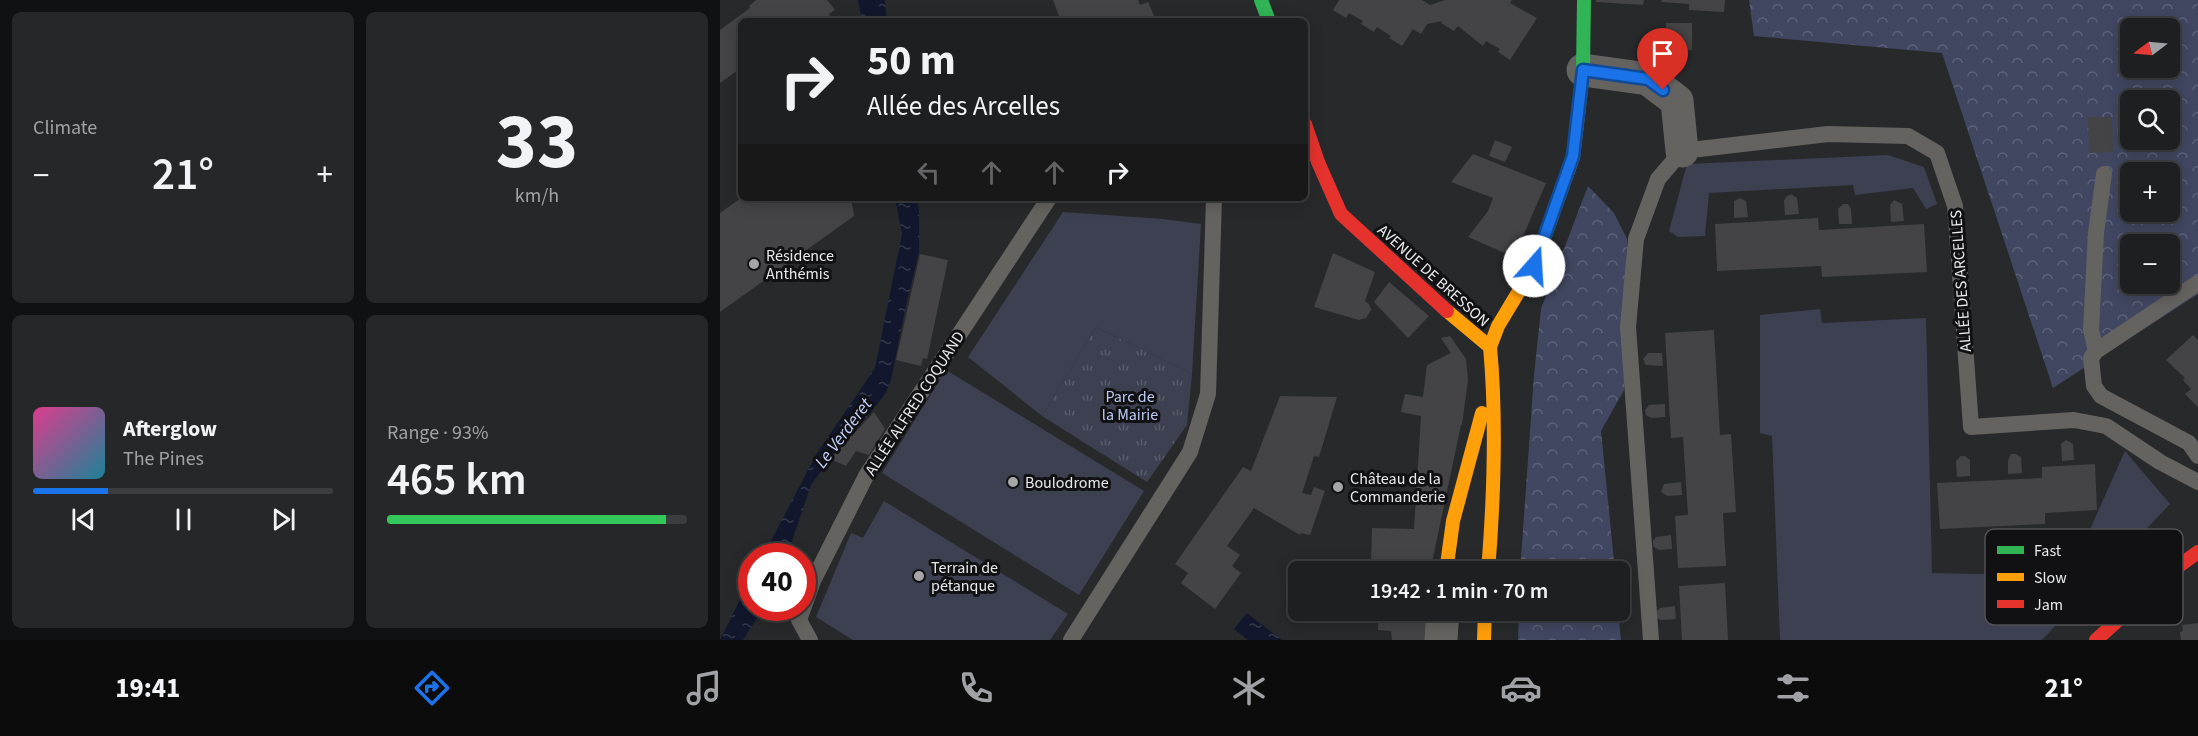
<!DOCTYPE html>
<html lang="en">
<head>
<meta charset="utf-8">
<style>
	:root { --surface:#1e1f20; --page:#262729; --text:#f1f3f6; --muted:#a1a2a5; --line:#3c3d3e; --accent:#1a73e8 }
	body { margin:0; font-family:"Source Sans 3",sans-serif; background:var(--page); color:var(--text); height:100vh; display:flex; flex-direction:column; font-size:22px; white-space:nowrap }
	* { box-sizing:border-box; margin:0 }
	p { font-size:20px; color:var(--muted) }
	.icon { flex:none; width:33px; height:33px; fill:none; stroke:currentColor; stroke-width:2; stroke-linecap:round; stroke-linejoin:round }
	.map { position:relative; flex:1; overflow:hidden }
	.details { display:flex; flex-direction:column; gap:12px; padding:12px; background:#101112; width:720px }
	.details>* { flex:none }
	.banner { position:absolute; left:18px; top:18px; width:570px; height:183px; border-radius:9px; box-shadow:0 3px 15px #0003,0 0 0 2px var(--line); background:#1e1f20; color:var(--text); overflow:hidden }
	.needle { width:39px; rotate:254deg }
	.controls { position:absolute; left:1400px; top:18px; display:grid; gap:12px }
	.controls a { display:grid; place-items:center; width:60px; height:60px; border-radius:9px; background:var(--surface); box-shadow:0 3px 15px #0003,0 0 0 2px var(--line); font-size:30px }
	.speed { position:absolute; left:18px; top:543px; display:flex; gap:12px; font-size:30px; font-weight:700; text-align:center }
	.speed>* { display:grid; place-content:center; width:78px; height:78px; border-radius:50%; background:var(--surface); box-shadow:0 3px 15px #0003,0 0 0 2px var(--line); line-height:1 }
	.speed .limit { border:9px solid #d22; background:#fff; color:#111 }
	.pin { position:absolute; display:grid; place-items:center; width:51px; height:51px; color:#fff; margin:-62px -26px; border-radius:50% 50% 50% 0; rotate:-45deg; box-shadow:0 0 6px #0007 }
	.pin .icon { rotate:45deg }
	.me { position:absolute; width:66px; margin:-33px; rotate:19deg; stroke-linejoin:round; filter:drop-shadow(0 0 4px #0008) }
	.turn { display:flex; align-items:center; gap:21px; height:126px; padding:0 30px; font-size:27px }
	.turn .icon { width:78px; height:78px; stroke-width:2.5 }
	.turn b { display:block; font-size:42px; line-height:51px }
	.lanes { display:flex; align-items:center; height:57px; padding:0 30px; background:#0003; justify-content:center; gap:30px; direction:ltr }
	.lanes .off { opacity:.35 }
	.big { font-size:45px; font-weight:600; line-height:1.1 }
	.details .tile { flex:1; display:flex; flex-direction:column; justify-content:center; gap:9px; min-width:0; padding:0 21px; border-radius:9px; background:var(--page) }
	.details .dial { align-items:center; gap:0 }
	.dial b { font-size:78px; line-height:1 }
	.song { display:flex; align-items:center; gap:18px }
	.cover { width:72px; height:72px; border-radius:9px; background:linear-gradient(135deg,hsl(330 70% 55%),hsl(190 70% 35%)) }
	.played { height:6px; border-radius:3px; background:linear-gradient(90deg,var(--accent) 25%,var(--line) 25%) }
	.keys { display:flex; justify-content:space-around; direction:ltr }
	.heat { display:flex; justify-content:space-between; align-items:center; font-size:33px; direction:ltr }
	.charge { height:9px; border-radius:4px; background:linear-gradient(90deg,#34c759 93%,var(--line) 0) }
	.details .tiles { flex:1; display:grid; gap:12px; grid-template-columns:repeat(2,1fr) }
	.trip { position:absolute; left:568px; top:561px; width:342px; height:60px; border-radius:9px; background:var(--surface); box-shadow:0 3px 15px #0003,0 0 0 2px var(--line); font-weight:600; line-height:60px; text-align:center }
	.menu { display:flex; height:96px; justify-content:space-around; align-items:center; background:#0c0c0d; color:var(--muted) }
	.menu .icon { width:42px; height:42px }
	.menu .active { color:var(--accent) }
	.menu b { font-size:27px; color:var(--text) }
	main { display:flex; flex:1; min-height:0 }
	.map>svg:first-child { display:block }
</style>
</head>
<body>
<main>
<section class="details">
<div class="tiles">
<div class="tile"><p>Climate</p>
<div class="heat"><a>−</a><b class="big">21°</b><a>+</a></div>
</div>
<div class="tile dial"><b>33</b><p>km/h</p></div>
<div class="tile">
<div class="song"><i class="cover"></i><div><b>Afterglow</b><p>The Pines</p></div></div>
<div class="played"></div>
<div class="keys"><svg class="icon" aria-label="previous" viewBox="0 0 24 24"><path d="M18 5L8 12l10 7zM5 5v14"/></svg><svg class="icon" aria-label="pause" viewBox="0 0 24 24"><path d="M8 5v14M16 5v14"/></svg><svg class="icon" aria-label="next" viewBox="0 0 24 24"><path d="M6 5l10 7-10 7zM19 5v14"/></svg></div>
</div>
<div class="tile"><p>Range · 93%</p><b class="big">465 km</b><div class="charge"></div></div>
</div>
</section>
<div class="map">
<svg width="1478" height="640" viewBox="0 0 1478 640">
	<defs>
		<pattern id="forest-crowns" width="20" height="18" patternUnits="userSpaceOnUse" patternTransform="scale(1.5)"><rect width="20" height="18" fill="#414761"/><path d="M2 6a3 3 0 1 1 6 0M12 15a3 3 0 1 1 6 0" fill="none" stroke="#5c6278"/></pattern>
		<pattern id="park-tufts" width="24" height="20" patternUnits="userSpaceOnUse" patternTransform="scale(1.5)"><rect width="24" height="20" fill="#3d4050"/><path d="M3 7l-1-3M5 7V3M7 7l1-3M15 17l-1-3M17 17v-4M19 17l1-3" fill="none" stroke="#595c69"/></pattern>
		<pattern id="water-ripples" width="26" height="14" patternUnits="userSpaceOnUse" patternTransform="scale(1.5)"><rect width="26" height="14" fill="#12172d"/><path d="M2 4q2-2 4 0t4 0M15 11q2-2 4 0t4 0" fill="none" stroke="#34394c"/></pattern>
	</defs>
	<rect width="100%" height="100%" fill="#28292b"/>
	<g fill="#3d4050">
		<path d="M 1168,155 L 1204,167 L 1217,204 L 1206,209 L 1193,188 L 1135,195 L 1133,185 L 989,193 L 985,236 L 958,237 L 949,231 L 967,164 Z"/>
		<path d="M 343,212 L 443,219 L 481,224 L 472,374 L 376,327 L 322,416 L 248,357 Z"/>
		<path d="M 1100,309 L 1102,323 L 1206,318 L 1212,573 L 1349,576 L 1405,451 L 1450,504 L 1322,640 L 1060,640 L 1052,436 L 1040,433 L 1040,315 Z"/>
		<path d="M 226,370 L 424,491 L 359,595 L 162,473 Z"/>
		<path d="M 164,501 L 348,614 L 330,640 L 133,640 L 96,617 L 131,533 L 143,538 Z"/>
	</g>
	<g fill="url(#forest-crowns)" fill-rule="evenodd">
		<path d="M 1029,0 L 1478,0 L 1478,294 L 1333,388 L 1222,53 L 1034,36 ZM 1410,28 L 1449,28 L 1449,68 L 1410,68 ZM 1410,100 L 1449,100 L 1449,140 L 1410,140 ZM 1410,172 L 1449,172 L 1449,212 L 1410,212 ZM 1410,244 L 1449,244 L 1449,284 L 1410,284 Z"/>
		<path d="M 868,186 L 894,213 L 907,239 L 904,390 L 881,431 L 895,571 L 800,572 L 814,375 L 821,309 Z"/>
		<path d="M 799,611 L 898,611 L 901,640 L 798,640 Z"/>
	</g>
	<path fill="url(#park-tufts)" d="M 376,327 L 472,374 L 467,425 L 427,482 L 322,416 Z"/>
	<g fill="url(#water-ripples)">
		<path d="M 138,0 L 165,0 L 167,21 L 142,21 Z"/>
		<path d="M 175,198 L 196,198 L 199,210 L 199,252 L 185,310 L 171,380 L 166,393 L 152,411 L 121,444 L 91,485 L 67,556 L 43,556 L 97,453 L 155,368 L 182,234 Z"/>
		<path d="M 31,578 L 32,608 L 44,608 L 23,640 L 0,640 Z"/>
		<path d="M 527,613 L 562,640 L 528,640 L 514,629 Z"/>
	</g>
	<g fill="#444446">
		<path d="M 36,0 L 107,0 L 115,10 L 109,14 L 115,21 L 21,21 L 21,68 L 0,83 L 0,30 L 30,8 L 29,6 Z"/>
		<path d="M 333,0 L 418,0 L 420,5 L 428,2 L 436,20 L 341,21 Z"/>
		<path d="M 619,0 L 702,0 L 710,5 L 725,0 L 792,0 L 790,3 L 817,18 L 790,60 L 778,52 L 780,49 L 766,41 L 763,46 L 738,26 L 734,31 L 721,23 L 722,21 L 707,24 L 701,34 L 693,29 L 682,46 L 669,38 L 671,36 L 657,27 L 654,32 L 641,24 L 643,21 L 629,13 L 626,18 L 613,10 Z"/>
		<path d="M 876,0 L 924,0 L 923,5 L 876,2 Z"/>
		<path d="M 942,0 L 1005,0 L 1004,12 L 969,10 L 969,4 L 941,2 Z"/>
		<path d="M 946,23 L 972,23 L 972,50 L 945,49 Z"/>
		<path d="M 1368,117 L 1392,117 L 1393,152 L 1369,153 Z"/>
		<path d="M 775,140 L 792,147 L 785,162 L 769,156 Z"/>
		<path d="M 753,154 L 826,183 L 794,257 L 748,237 L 768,211 L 773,198 L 731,182 Z"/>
		<path d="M 1071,194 L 1077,198 L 1079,214 L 1065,215 L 1064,201 L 1066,197 Z"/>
		<path d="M 21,198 L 131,198 L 134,216 L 0,312 L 0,213 Z"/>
		<path d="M 1020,198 L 1026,201 L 1028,217 L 1014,218 L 1014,201 Z"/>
		<path d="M 1174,200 L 1182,204 L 1184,221 L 1171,222 L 1170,205 Z"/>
		<path d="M 1123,204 L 1128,204 L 1131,209 L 1132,224 L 1119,224 L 1118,209 Z"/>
		<path d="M 1098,218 L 1099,230 L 1204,224 L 1207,272 L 1102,277 L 1101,266 L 997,271 L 995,224 Z"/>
		<path d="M 613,253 L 655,272 L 645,301 L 649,304 L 651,310 L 646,318 L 639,320 L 594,307 Z"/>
		<path d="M 200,254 L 228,260 L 207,359 L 203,358 L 201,366 L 176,360 Z"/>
		<path d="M 669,282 L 709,316 L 688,338 L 654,302 Z"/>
		<path d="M 994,330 L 1000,435 L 1011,434 L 1016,512 L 1003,513 L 1006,566 L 958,568 L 955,516 L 968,515 L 963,437 L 951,438 L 945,333 Z"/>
		<path d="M 1473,335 L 1478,340 L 1478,407 L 1465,394 L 1471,389 L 1463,380 L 1465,378 L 1446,360 Z"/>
		<path d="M 730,336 L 746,359 L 748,380 L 742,425 L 741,425 L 710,572 L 672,572 L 672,566 L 651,565 L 652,528 L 694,529 L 701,416 L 681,412 L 685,394 L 703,397 L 707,365 L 731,353 L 721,338 Z"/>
		<path d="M 928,353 L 942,353 L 943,366 L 926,365 L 923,359 Z"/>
		<path d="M 560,396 L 617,397 L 599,457 L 594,456 L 582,493 L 591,495 L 594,487 L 605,491 L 590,535 L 581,533 L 580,535 L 534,508 L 507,546 L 520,555 L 512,566 L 521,573 L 495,609 L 461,583 L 468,573 L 455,564 L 523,467 L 531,471 Z"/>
		<path d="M 945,404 L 945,417 L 931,418 L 926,415 L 925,410 L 929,405 Z"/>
		<path d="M 154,412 L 165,429 L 149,455 L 136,451 L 126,466 L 110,459 Z"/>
		<path d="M 1346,440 L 1353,444 L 1354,460 L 1342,461 L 1341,444 Z"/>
		<path d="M 1291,454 L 1296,454 L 1301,457 L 1302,473 L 1288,474 L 1288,460 Z"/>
		<path d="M 1241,456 L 1245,456 L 1250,460 L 1250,476 L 1237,477 L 1236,461 Z"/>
		<path d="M 1375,464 L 1377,510 L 1325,513 L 1325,524 L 1220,529 L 1217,483 L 1322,478 L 1322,467 Z"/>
		<path d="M 961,482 L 962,495 L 947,496 L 941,492 L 944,484 Z"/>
		<path d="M 951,535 L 952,549 L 939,550 L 933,546 L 933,541 L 936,537 Z"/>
		<path d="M 1005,583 L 1008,640 L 962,640 L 959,586 Z"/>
		<path d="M 955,606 L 956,619 L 941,620 L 937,618 L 937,611 L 940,608 Z"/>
		<path d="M 672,610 L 708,610 L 707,640 L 672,640 L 671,631 L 658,630 L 658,612 Z"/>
		<path d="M 1478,623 L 1478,640 L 1461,640 L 1460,632 L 1463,631 L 1462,625 Z"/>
	</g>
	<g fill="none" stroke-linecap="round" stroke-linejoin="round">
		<g stroke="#656360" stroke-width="16">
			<path d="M 1478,283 L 1376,351 L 1371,358 L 1374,386 L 1381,396 L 1469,443 L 1478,456"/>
			<path d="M 1376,351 L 1371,330 L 1376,233 L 1384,174"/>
			<path d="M 90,640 L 79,620 L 93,581 L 146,476 L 329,198"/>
			<path d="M 351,640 L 470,452 L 488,394 L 494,198"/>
			<path d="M 931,640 L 908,327 L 916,239 L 938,179 L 962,151 L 1108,134 L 1188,136 L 1217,153 L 1235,206 L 1251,427 L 1354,420 L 1386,426 L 1440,462 L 1478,482"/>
		</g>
		<g stroke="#656360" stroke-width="33">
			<path d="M 863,70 L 928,79 L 957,101 L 962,151"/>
			<path d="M 721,640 L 723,610"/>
		</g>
		<g stroke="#30b455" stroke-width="14">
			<path d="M 541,0 L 549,21"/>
			<path d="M 859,106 L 863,70 L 864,0"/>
		</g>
		<g stroke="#ff9f0a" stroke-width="14">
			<path d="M 727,311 L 770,347 C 777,422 774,497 768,572"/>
			<path d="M 770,347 L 778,326 L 814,266 L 853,157 L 859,106"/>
			<path d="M 726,572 L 733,521 L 762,413"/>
			<path d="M 764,640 L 765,610"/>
		</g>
		<g stroke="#e5322d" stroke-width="14">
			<path d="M 585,124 L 598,162 L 621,214 L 727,311"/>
			<path d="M 1376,640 L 1456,568 L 1478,552"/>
		</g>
	</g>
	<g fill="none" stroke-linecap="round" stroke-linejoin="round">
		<g stroke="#114b97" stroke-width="15">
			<path id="route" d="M 814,266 L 853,156 L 863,70 L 928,79 L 943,90"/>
		</g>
		<use href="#route" stroke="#1a73e8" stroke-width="10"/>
	</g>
	<g fill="#a5a6a8" stroke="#111113" stroke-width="2">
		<circle cx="34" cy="264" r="6"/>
		<circle cx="293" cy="482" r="6"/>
		<circle cx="618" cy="487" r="6"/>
		<circle cx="199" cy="576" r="6"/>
	</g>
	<g text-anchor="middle" stroke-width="6" stroke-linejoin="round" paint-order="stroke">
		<g font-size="16" fill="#e9eaec" stroke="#111113" text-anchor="start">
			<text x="46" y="261">Résidence<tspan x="46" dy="18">Anthémis</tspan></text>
			<text x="630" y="484">Château de la<tspan x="630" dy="18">Commanderie</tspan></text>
			<text x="305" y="488">Boulodrome</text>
			<text x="211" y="573">Terrain de<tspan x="211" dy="18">pétanque</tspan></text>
		</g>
		<g font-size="16" fill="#e9eaec" stroke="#111113">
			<text transform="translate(714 275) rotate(42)" y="6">AVENUE DE BRESSON</text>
			<text transform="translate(1240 281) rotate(-94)" y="6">ALLÉE DES ARCELLES</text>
			<text transform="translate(194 403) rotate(-57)" y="6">ALLÉE ALFRED COQUAND</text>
		</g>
		<g font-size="16" fill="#becaf6" stroke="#111113">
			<text x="410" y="402">Parc de<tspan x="410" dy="18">la Mairie</tspan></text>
		</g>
		<g font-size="18" font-style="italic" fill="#c6d2ff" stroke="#111113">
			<text transform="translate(123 433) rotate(-53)" y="6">Le Verderet</text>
		</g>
	</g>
	<rect x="1265" y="529" width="198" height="96" rx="9" fill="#111113" stroke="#525254" stroke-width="1.5"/>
	<rect x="1277" y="546" width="27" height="8" fill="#30b455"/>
	<rect x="1277" y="573" width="27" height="8" fill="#ff9f0a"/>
	<rect x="1277" y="600" width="27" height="8" fill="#e5322d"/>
	<g font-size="16" fill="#e9eaec">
		<text x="1314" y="556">Fast</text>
		<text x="1314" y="583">Slow</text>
		<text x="1314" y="610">Jam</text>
	</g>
</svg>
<div class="controls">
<a><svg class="needle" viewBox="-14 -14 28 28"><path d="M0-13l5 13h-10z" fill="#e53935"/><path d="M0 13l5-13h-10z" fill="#a1a2a5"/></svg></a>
<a><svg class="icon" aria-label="search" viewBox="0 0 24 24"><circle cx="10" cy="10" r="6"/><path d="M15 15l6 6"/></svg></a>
<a>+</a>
<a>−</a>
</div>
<div class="speed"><div class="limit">40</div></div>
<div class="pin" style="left:943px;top:90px;background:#d93025"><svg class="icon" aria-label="arrive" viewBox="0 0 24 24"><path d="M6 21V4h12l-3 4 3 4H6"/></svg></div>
<svg class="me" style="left:814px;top:266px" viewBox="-20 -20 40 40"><circle r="19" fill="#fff"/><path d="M0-13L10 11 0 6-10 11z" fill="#1a73e8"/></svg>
<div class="trip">19:42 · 1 min · 70 m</div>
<div class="banner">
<div class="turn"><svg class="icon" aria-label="right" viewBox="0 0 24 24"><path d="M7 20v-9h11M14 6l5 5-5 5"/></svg><div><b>50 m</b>Allée des Arcelles</div></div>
<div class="lanes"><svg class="icon off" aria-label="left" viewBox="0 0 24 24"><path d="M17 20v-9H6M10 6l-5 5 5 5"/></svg><svg class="icon off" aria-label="ahead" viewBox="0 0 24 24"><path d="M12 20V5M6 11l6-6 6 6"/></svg><svg class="icon off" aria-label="ahead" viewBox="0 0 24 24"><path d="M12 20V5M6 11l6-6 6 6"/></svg><svg class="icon" aria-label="right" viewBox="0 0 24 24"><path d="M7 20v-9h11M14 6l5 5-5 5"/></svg></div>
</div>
</div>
</main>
<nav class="menu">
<b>19:41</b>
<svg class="icon active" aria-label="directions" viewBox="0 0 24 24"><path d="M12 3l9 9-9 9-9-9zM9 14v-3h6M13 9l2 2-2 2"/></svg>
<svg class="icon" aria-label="music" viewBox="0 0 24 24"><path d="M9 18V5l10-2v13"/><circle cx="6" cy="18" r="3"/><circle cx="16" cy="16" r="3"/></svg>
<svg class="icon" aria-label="phone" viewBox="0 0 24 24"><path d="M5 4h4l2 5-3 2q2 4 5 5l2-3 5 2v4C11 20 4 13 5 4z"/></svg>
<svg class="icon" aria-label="climate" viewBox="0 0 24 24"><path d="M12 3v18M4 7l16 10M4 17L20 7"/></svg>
<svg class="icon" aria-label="car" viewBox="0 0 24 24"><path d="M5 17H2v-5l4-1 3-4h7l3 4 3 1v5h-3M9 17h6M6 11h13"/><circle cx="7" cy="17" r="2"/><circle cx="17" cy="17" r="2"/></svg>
<svg class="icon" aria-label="filters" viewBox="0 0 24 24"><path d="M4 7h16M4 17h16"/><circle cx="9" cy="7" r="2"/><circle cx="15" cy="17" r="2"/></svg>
<b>21°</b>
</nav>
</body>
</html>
